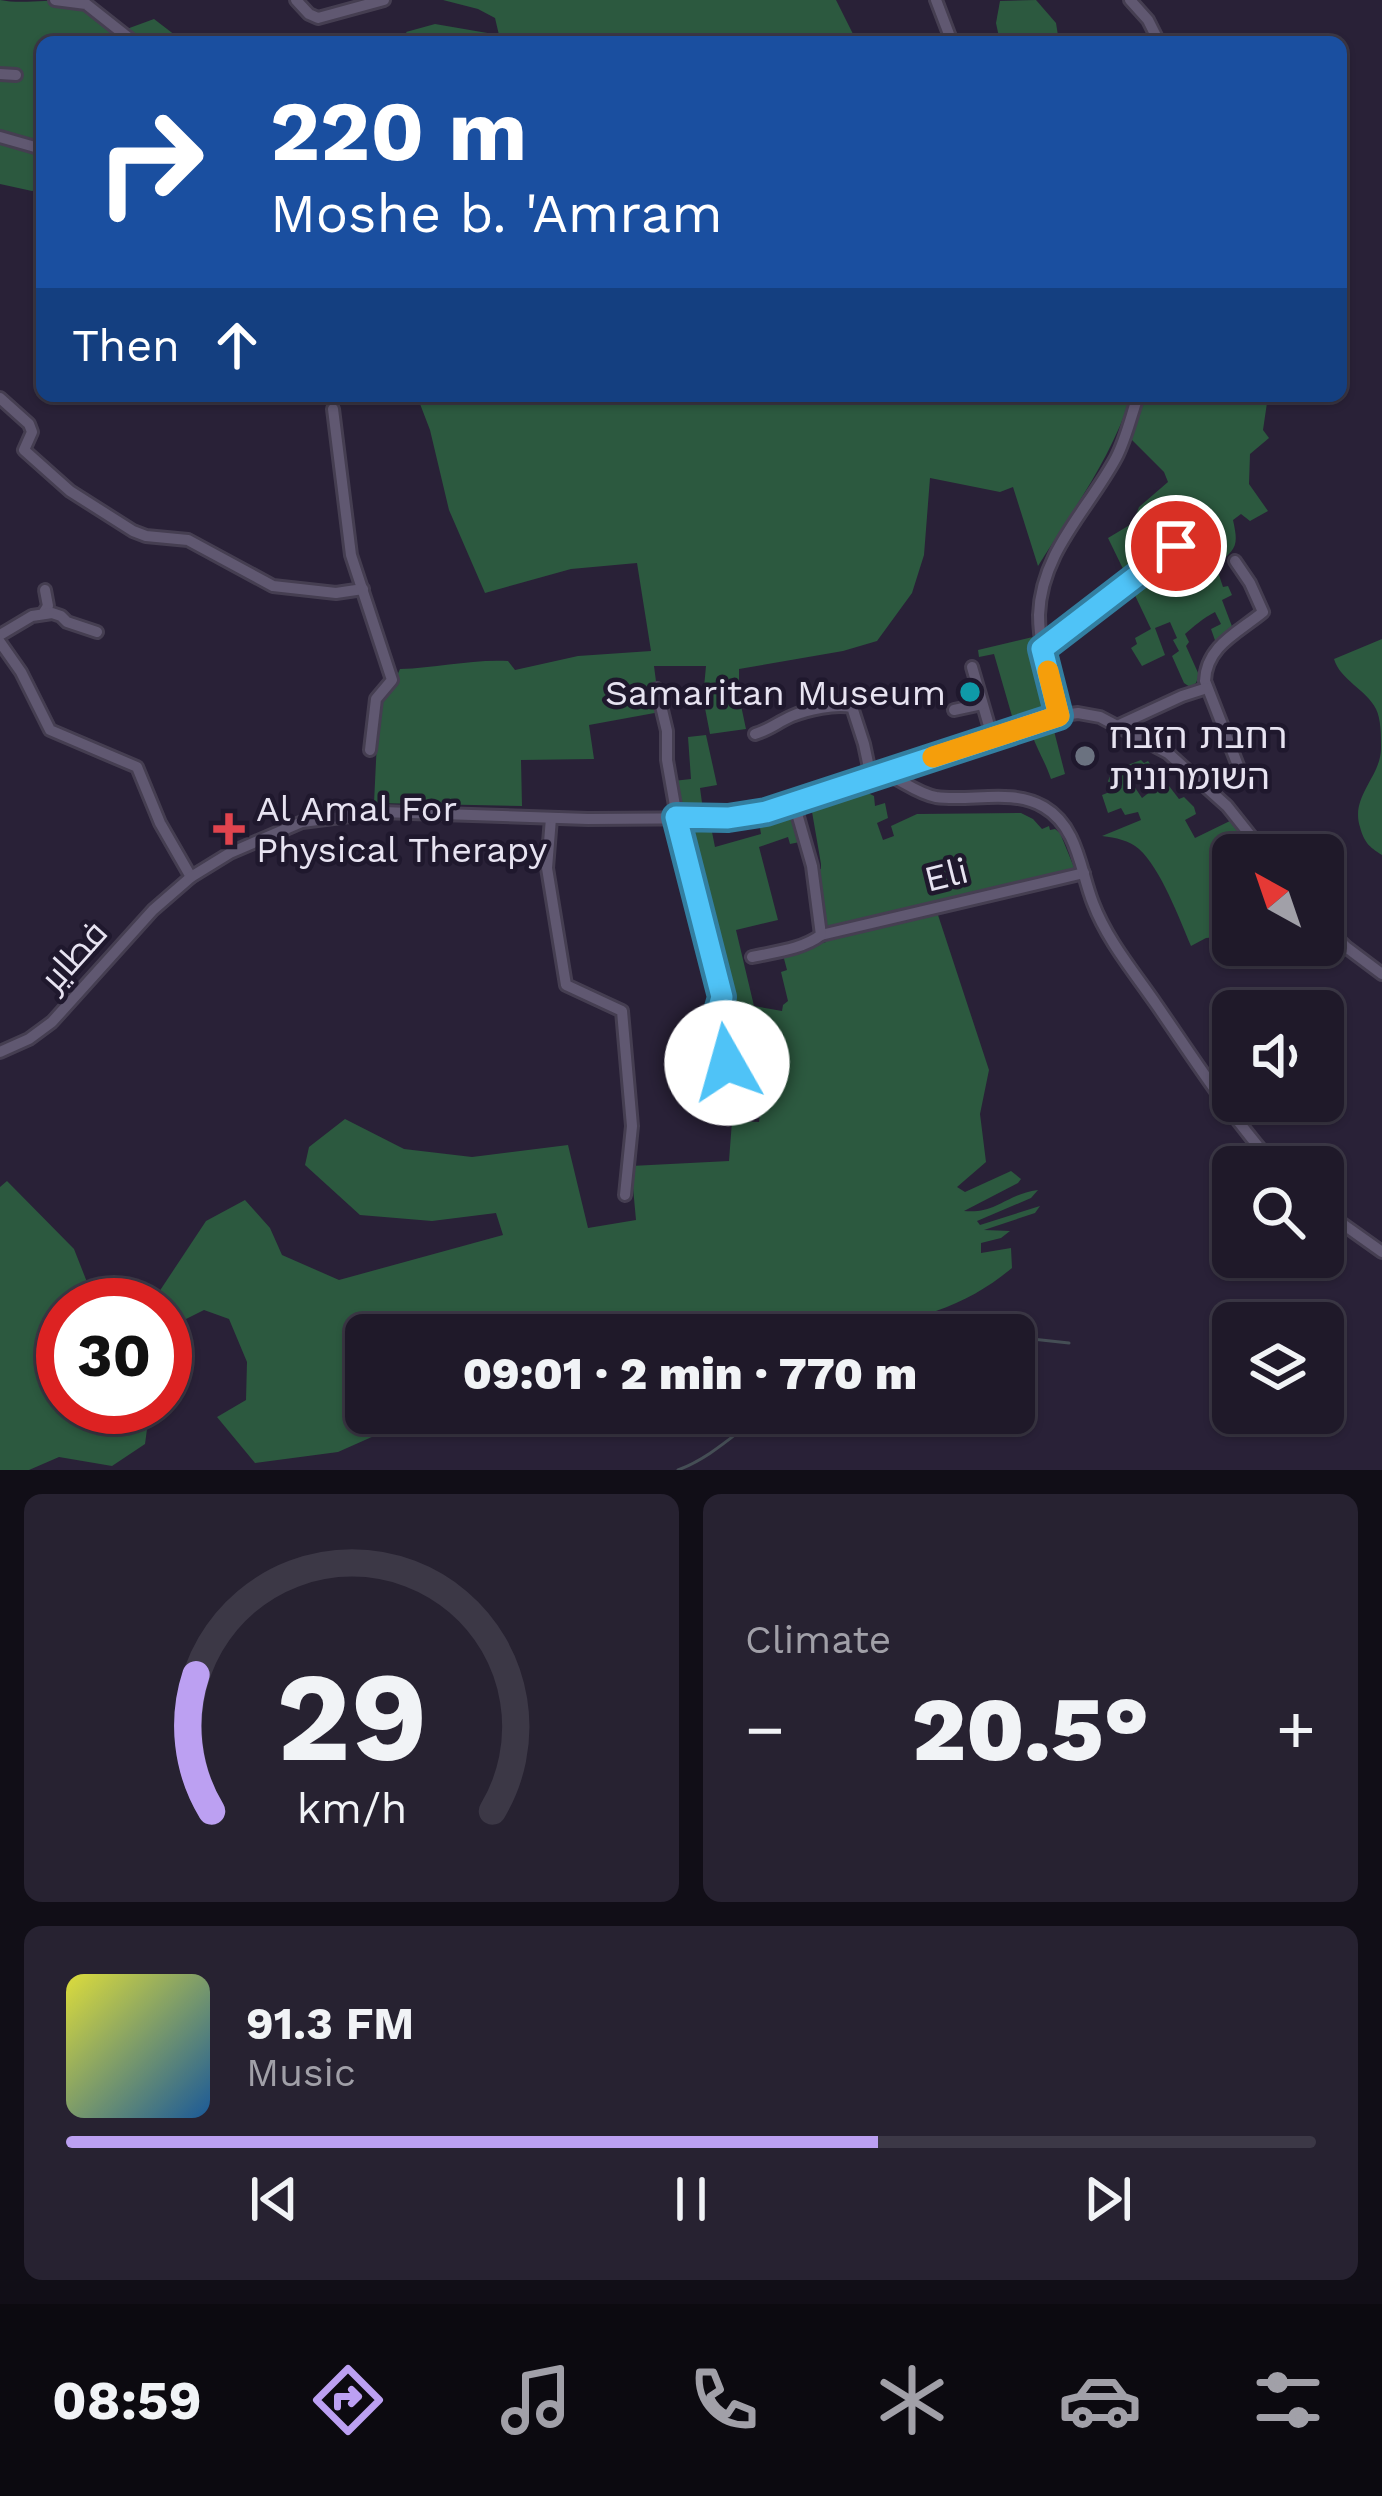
<!DOCTYPE html>
<html lang="en">
<head>
<meta charset="utf-8">
<style>
	:root { --surface:#1f1929; --page:#272231; --text:#f1f3f6; --muted:#a1a0a8; --line:#3c3846; --accent:#bca0f2 }
	body { margin:0; font-family:"Work Sans",Cairo,"Noto Sans Hebrew",sans-serif; background:var(--page); color:var(--text); height:100vh; display:flex; flex-direction:column; font-size:45px; white-space:nowrap }
	* { box-sizing:border-box; margin:0 }
	p { font-size:39px; color:var(--muted) }
	.icon { flex:none; width:66px; height:66px; fill:none; stroke:currentColor; stroke-width:2; stroke-linecap:round; stroke-linejoin:round }
	.map { position:relative; height:1470px; overflow:hidden }
	.panel { display:flex; flex-direction:column; gap:24px; padding:24px; background:#110e17; flex:1 }
	.panel>* { flex:none }
	.hud { position:absolute; left:36px; top:36px; width:1311px; height:366px; border-radius:18px; box-shadow:0 3px 9px #0004,0 0 0 3px var(--line); background:#1a4fa0; color:#fff; overflow:hidden }
	.needle { width:78px; rotate:320deg }
	.buttons { position:absolute; left:1212px; top:834px; display:grid; gap:24px }
	.buttons a { display:grid; place-items:center; width:132px; height:132px; border-radius:18px; background:var(--surface); box-shadow:0 3px 9px #0004,0 0 0 3px var(--line); font-size:60px }
	.speed { position:absolute; left:36px; top:1278px; display:flex; gap:24px; font-size:60px; font-weight:700; text-align:center }
	.speed>* { display:grid; place-content:center; width:156px; height:156px; border-radius:50%; background:var(--surface); box-shadow:0 3px 9px #0004,0 0 0 3px var(--line); line-height:1 }
	.speed .limit { border:18px solid #d22; background:#fff; color:#111 }
	.pin { position:absolute; display:grid; place-items:center; width:102px; height:102px; color:#fff; margin:-51px; border:6px solid #fff; border-radius:50%; box-shadow:0 3px 12px #0007 }
	.me { position:absolute; width:132px; margin:-66px; rotate:353deg; stroke-linejoin:round; filter:drop-shadow(0 0 9px #0008) }
	.turn { display:flex; align-items:center; gap:42px; height:252px; padding:0 36px; font-size:54px }
	.turn .icon { width:156px; height:156px; stroke-width:2.5 }
	.turn b { display:block; font-size:84px; line-height:102px }
	.then { display:flex; align-items:center; height:114px; padding:0 36px; background:#0003; gap:24px; font-size:45px }
	.big { font-size:90px; font-weight:800; line-height:1.1 }
	.panel .widget { flex:1; display:flex; flex-direction:column; justify-content:center; gap:18px; min-width:0; padding:0 42px; border-radius:18px; background:var(--page) }
	.panel .dial { align-items:center; gap:0 }
	.dial svg { height:312px; overflow:visible; fill:none; stroke:var(--line); stroke-width:7; stroke-linecap:round; text-anchor:middle }
	.dial text { fill:var(--text); stroke:none }
	.song { display:flex; align-items:center; gap:36px }
	.cover { width:144px; height:144px; border-radius:18px; background:linear-gradient(135deg,hsl(60 70% 55%),hsl(210 70% 35%)) }
	.played { height:12px; border-radius:6px; background:linear-gradient(90deg,var(--accent) 65%,var(--line) 65%) }
	.keys { display:flex; justify-content:space-around; direction:ltr }
	.heat { display:flex; justify-content:space-between; align-items:center; font-size:66px; direction:ltr }
	.panel .tiles { flex:1; display:grid; gap:24px; grid-template-columns:1fr 1fr }
	.widget:last-child { grid-column:span 2 }
	.trip { position:absolute; left:345px; top:1314px; width:690px; height:120px; border-radius:18px; background:var(--surface); box-shadow:0 3px 9px #0004,0 0 0 3px var(--line); font-weight:800; line-height:120px; text-align:center }
	.dock { display:flex; height:192px; justify-content:space-around; align-items:center; background:#0c0a10; color:var(--muted) }
	.dock .icon { width:84px; height:84px }
	.dock .on { color:var(--accent) }
	.dock b { font-size:54px; color:var(--text) }
	.map>svg:first-child { display:block }
</style>
</head>
<body>
<div class="map">
<svg width="1382" height="1470" viewBox="0 0 1382 1470">
	<rect width="100%" height="100%" fill="#292137"/>
	<g fill="#2c593f">
		<path d="M 0,0 C 19,4 47,0 66,0 C 79,4 102,26 113,34 L 154,19 L 184,42 L 42,42 L 42,189 L 32,191 L 0,184 Z"/>
		<path d="M 443,0 L 836,0 L 857,42 L 412,42 L 406,32 L 435,24 L 499,35 L 495,18 L 478,9 Z"/>
		<path d="M 1036,0 L 1056,23 L 1059,42 L 1000,42 L 996,23 L 1000,1 Z"/>
		<path d="M 417,396 L 1131,396 C 1112,457 1072,512 1038,566 L 1013,487 L 1000,492 L 930,478 L 924,555 L 912,593 L 877,641 L 843,651 L 739,669 L 739,696 L 746,729 L 710,734 L 703,698 L 706,666 L 654,666 L 660,712 L 589,725 L 594,759 L 521,760 L 522,806 L 374,803 L 379,699 L 395,680 L 400,669 C 437,668 472,659 508,661 L 515,670 L 578,656 L 651,651 L 637,563 L 571,569 L 485,593 L 449,510 L 430,430 Z"/>
		<path d="M 1144,396 L 1268,396 L 1263,430 L 1269,438 L 1250,454 L 1249,484 L 1268,511 L 1250,521 L 1241,514 L 1233,520 C 1239,547 1236,548 1216,566 L 1223,587 L 1228,586 L 1232,595 L 1222,600 L 1233,629 L 1217,646 L 1211,629 L 1221,624 L 1215,612 C 1203,618 1193,627 1185,634 L 1189,642 L 1186,646 L 1199,675 L 1196,683 L 1190,687 L 1184,683 L 1172,656 L 1179,651 L 1173,640 L 1177,638 L 1170,622 L 1155,628 L 1165,655 L 1142,666 L 1131,648 L 1137,644 L 1135,638 L 1151,629 L 1131,587 L 1149,573 L 1159,584 L 1174,573 L 1165,561 L 1178,548 L 1128,579 L 1108,538 L 1133,523 L 1139,507 L 1168,482 L 1164,472 L 1130,438 Z"/>
		<path d="M 1037,636 L 1053,712 L 1014,723 L 994,654 L 979,657 L 978,650 Z"/>
		<path d="M 1382,639 L 1382,855 C 1369,847 1364,842 1360,827 C 1350,796 1382,776 1381,747 C 1381,735 1381,719 1376,709 C 1366,689 1340,680 1334,659 Z"/>
		<path d="M 1052,723 L 1065,774 L 1051,779 C 1045,761 1036,748 1030,729 Z"/>
		<path d="M 706,735 L 717,785 L 700,788 L 703,810 L 688,811 L 680,806 L 673,781 L 691,779 L 688,737 Z"/>
		<path d="M 1141,760 L 1144,763 L 1148,761 L 1151,765 L 1130,780 L 1142,798 L 1155,788 L 1152,784 L 1159,781 L 1169,786 L 1179,799 L 1184,797 L 1194,807 L 1196,814 L 1185,820 L 1195,838 L 1234,819 L 1262,855 L 1233,855 L 1233,945 L 1281,945 L 1248,966 L 1218,937 L 1206,938 L 1191,946 C 1179,918 1161,869 1139,849 C 1129,840 1116,838 1102,836 L 1141,820 L 1138,812 L 1125,815 L 1121,808 L 1108,813 L 1102,795 L 1112,791 L 1108,781 L 1112,771 Z"/>
		<path d="M 868,793 L 874,796 L 875,806 L 885,803 L 888,818 L 877,823 L 883,840 L 894,836 L 891,826 L 917,814 L 1021,813 L 1033,819 L 1042,829 L 1049,826 L 1050,830 L 1055,829 L 1060,833 L 1076,872 L 826,931 L 816,870 L 821,869 L 821,864 L 811,806 Z"/>
		<path d="M 792,808 L 800,842 L 790,844 L 788,837 L 759,847 L 778,920 L 736,930 L 754,1006 L 782,1011 L 783,1005 L 788,1001 L 781,972 L 787,970 L 783,955 L 826,942 L 825,939 L 932,912 L 938,915 L 989,1070 L 980,1114 L 986,1162 L 957,1187 L 965,1192 L 1011,1171 L 1021,1179 L 1018,1183 L 964,1211 C 997,1214 1006,1194 1038,1190 L 1031,1198 L 977,1221 L 980,1225 L 1040,1206 L 1035,1213 L 984,1230 L 1010,1231 L 1001,1238 L 981,1243 L 981,1253 L 1011,1248 L 1012,1268 C 989,1287 965,1301 936,1311 C 908,1321 880,1320 853,1335 L 366,1335 L 366,1413 L 412,1413 L 410,1420 L 338,1452 L 255,1463 L 217,1417 L 246,1400 L 247,1362 L 229,1319 L 204,1310 L 186,1319 L 177,1341 L 165,1355 L 165,1305 L 140,1305 L 157,1295 L 206,1221 L 245,1200 L 270,1228 L 282,1255 L 339,1280 L 503,1235 L 496,1213 L 432,1221 L 360,1215 L 305,1165 L 309,1147 L 345,1119 L 404,1149 L 472,1157 L 568,1145 L 588,1228 L 636,1220 L 631,1166 L 729,1161 L 732,1121 L 759,1122 L 763,1093 L 753,1083 L 733,1075 L 722,1016 L 730,998 L 684,833 L 685,827 L 692,823 L 710,822 L 715,847 L 761,834 L 758,816 Z"/>
		<path d="M 7,1181 L 74,1249 L 96,1305 L 63,1305 L 63,1407 L 150,1407 L 145,1444 L 112,1466 L 59,1457 L 29,1470 L 0,1470 L 0,1187 Z"/>
		<path d="M 598,1413 L 704,1413 L 641,1428 L 604,1430 Z"/>
	</g>
	<g fill="none" stroke-linecap="round" stroke-linejoin="round">
		<g stroke="#454e55" stroke-width="3">
			<path d="M 1014,1337 L 1069,1343"/>
			<path d="M 678,1470 C 712,1457 735,1433 764,1413"/>
		</g>
		<g stroke="#453e51" stroke-width="16">
			<g id="minor">
				<path d="M 55,0 L 86,4 L 134,42"/>
				<path d="M 296,0 L 309,14 L 318,18 L 384,0"/>
				<path d="M 936,0 L 952,42"/>
				<path d="M 1130,0 L 1148,20 L 1159,42"/>
				<path d="M 0,74 L 16,75"/>
				<path d="M 0,137 L 42,149"/>
				<path d="M 0,398 L 29,424 L 32,432 L 24,450 L 70,491 L 133,531 L 146,536 L 188,540 L 273,586 L 336,593 L 363,589"/>
				<path d="M 333,409 L 351,555 L 392,680 L 376,699 L 370,750"/>
				<path d="M 1235,561 L 1250,583 L 1263,612 C 1239,632 1206,646 1205,681 L 1244,781"/>
				<path d="M 43,614 L 48,606 L 45,590"/>
				<path d="M 0,635 L 32,616 L 52,613 L 61,616 L 67,622 L 97,632"/>
				<path d="M 0,642 L 21,672 L 50,730 L 137,767 L 160,823 L 191,877"/>
				<path d="M 1042,649 L 1176,546"/>
				<path d="M 972,667 L 992,736"/>
				<path d="M 657,689 L 667,731 L 667,760 L 677,817 L 722,996 C 715,1019 726,1040 727,1063 L 718,1074 L 697,1076 L 681,1073 L 678,1039 C 690,1027 706,1031 722,1033"/>
				<path d="M 954,710 L 982,704"/>
				<path d="M 1059,716 C 1051,683 1039,649 1039,615 C 1041,552 1088,510 1116,458 C 1126,439 1131,416 1138,396"/>
				<path d="M 1117,726 L 1182,696 L 1207,688"/>
				<path d="M 755,734 C 769,730 778,722 792,716 C 809,709 834,704 852,707 L 864,744 L 871,777"/>
				<path d="M 886,773 L 1063,715 L 1078,713 L 1100,717 L 1168,753 L 1227,806 L 1266,855"/>
				<path d="M 551,818 L 547,868 L 566,985 L 622,1011 L 632,1126 L 625,1195"/>
				<path d="M 1323,924 L 1346,947 L 1382,974"/>
				<path d="M 821,935 L 1084,873"/>
				<path d="M 752,957 C 775,952 803,949 821,935 L 812,866 L 794,803"/>
				<path d="M 0,1052 L 29,1039 L 52,1022 L 153,910 L 191,877 L 230,853 L 302,822 L 381,812 L 588,819 L 733,818 L 778,808 L 851,783 L 886,774 C 904,781 916,793 936,797 C 971,802 1012,788 1044,807 C 1078,827 1080,870 1093,903 C 1107,940 1134,972 1156,1004 C 1194,1059 1231,1117 1276,1167"/>
				<path d="M 1323,1210 L 1382,1252"/>
			</g>
		</g>
		<use href="#minor" stroke="#605871" stroke-width="10"/>
	</g>
	<g fill="none" stroke-linecap="round" stroke-linejoin="round">
		<g stroke="#337fa1" stroke-width="30">
			<path id="route" d="M 727,1063 L 718,1011 L 722,997 L 676,817 L 728,818 L 766,812 L 1059,716 L 1042,649 L 1176,546"/>
		</g>
		<use href="#route" stroke="#4fc3f7" stroke-width="21"/>
		<path stroke="#f59e0b" stroke-width="21" d="M 933,757 L 1059,716 L 1048,671"/>
	</g>
	<circle fill="#0f9aa8" stroke="#1f182d" stroke-width="4.5" cx="970" cy="692" r="12"/>
	<circle fill="#6b7280" stroke="#1f182d" stroke-width="4.5" cx="1085" cy="756" r="12"/>
	<path fill="#e0444e" stroke="#1f182d" stroke-width="4.5" d="M223 811h12v12h12v12h-12v12h-12v-12h-12v-12h12z"/>
	<g text-anchor="middle" stroke-width="9" stroke-linejoin="round" paint-order="stroke">
		<g font-size="36" fill="#e7e3f1" stroke="#1f182d" text-anchor="start">
			<text x="946" y="705" text-anchor="end">Samaritan Museum</text>
			<text x="1109" y="748">רחבת הזבח<tspan x="1109" dy="41">השומרונית</tspan></text>
			<text x="256" y="821">Al Amal For<tspan x="256" dy="41">Physical Therapy</tspan></text>
		</g>
		<g font-size="36" fill="#e7e3f1" stroke="#1f182d">
			<text transform="translate(946 874) rotate(-14)" y="13">Eli</text>
			<text transform="translate(73 955) rotate(-48)" y="13">فطاير</text>
		</g>
	</g>
</svg>
<div class="buttons">
<a><svg class="needle" viewBox="-14 -14 28 28"><path d="M0-13l5 13h-10z" fill="#e53935"/><path d="M0 13l5-13h-10z" fill="#a1a0a8"/></svg></a>
<a><svg class="icon" aria-label="sound" viewBox="0 0 24 24"><path d="M4 9h4l5-4v14l-5-4H4zM17 9q2 3 0 6"/></svg></a>
<a><svg class="icon" aria-label="search" viewBox="0 0 24 24"><circle cx="10" cy="10" r="6"/><path d="M15 15l6 6"/></svg></a>
<a><svg class="icon" aria-label="layers" viewBox="0 0 24 24"><path d="M12 4l9 5-9 5-9-5zM3 14l9 5 9-5"/></svg></a>
</div>
<div class="speed"><div class="limit">30</div></div>
<div class="pin" style="left:1176px;top:546px;background:#d93025"><svg class="icon" aria-label="arrive" viewBox="0 0 24 24"><path d="M6 21V4h12l-3 4 3 4H6"/></svg></div>
<svg class="me" style="left:727px;top:1063px" viewBox="-20 -20 40 40"><circle r="19" fill="#fff"/><path d="M0-13L10 11 0 6-10 11z" fill="#4fc3f7"/></svg>
<div class="trip">09:01 · 2 min · 770 m</div>
<div class="hud">
<div class="turn"><svg class="icon" aria-label="right" viewBox="0 0 24 24"><path d="M7 20v-9h11M14 6l5 5-5 5"/></svg><div><b>220 m</b>Moshe b. 'Amram</div></div>
<div class="then">Then<svg class="icon" aria-label="ahead" viewBox="0 0 24 24"><path d="M12 20V5M6 11l6-6 6 6"/></svg></div>
</div>
</div>
<section class="panel">
<div class="tiles">
<div class="widget dial"><svg viewBox="0 0 100 80">
<path d="M14 69A42 42 0 1 1 86 69"/>
<path d="M14 69A42 42 0 0 1 10 34" stroke="#bca0f2"/>
<text x="50" y="56" font-size="32" font-weight="700">29</text>
<text x="50" y="72" font-size="11">km/h</text>
</svg></div>
<div class="widget"><p>Climate</p>
<div class="heat"><a>−</a><b class="big">20.5°</b><a>+</a></div>
</div>
<div class="widget">
<div class="song"><i class="cover"></i><div><b>91.3 FM</b><p>Music</p></div></div>
<div class="played"></div>
<div class="keys"><svg class="icon" aria-label="previous" viewBox="0 0 24 24"><path d="M18 5L8 12l10 7zM5 5v14"/></svg><svg class="icon" aria-label="pause" viewBox="0 0 24 24"><path d="M8 5v14M16 5v14"/></svg><svg class="icon" aria-label="next" viewBox="0 0 24 24"><path d="M6 5l10 7-10 7zM19 5v14"/></svg></div>
</div>
</div>
</section>
<nav class="dock">
<b>08:59</b>
<svg class="icon on" aria-label="directions" viewBox="0 0 24 24"><path d="M12 3l9 9-9 9-9-9zM9 14v-3h6M13 9l2 2-2 2"/></svg>
<svg class="icon" aria-label="music" viewBox="0 0 24 24"><path d="M9 18V5l10-2v13"/><circle cx="6" cy="18" r="3"/><circle cx="16" cy="16" r="3"/></svg>
<svg class="icon" aria-label="phone" viewBox="0 0 24 24"><path d="M5 4h4l2 5-3 2q2 4 5 5l2-3 5 2v4C11 20 4 13 5 4z"/></svg>
<svg class="icon" aria-label="climate" viewBox="0 0 24 24"><path d="M12 3v18M4 7l16 10M4 17L20 7"/></svg>
<svg class="icon" aria-label="car" viewBox="0 0 24 24"><path d="M5 17H2v-5l4-1 3-4h7l3 4 3 1v5h-3M9 17h6M6 11h13"/><circle cx="7" cy="17" r="2"/><circle cx="17" cy="17" r="2"/></svg>
<svg class="icon" aria-label="filters" viewBox="0 0 24 24"><path d="M4 7h16M4 17h16"/><circle cx="9" cy="7" r="2"/><circle cx="15" cy="17" r="2"/></svg>
</nav>
</body>
</html>
